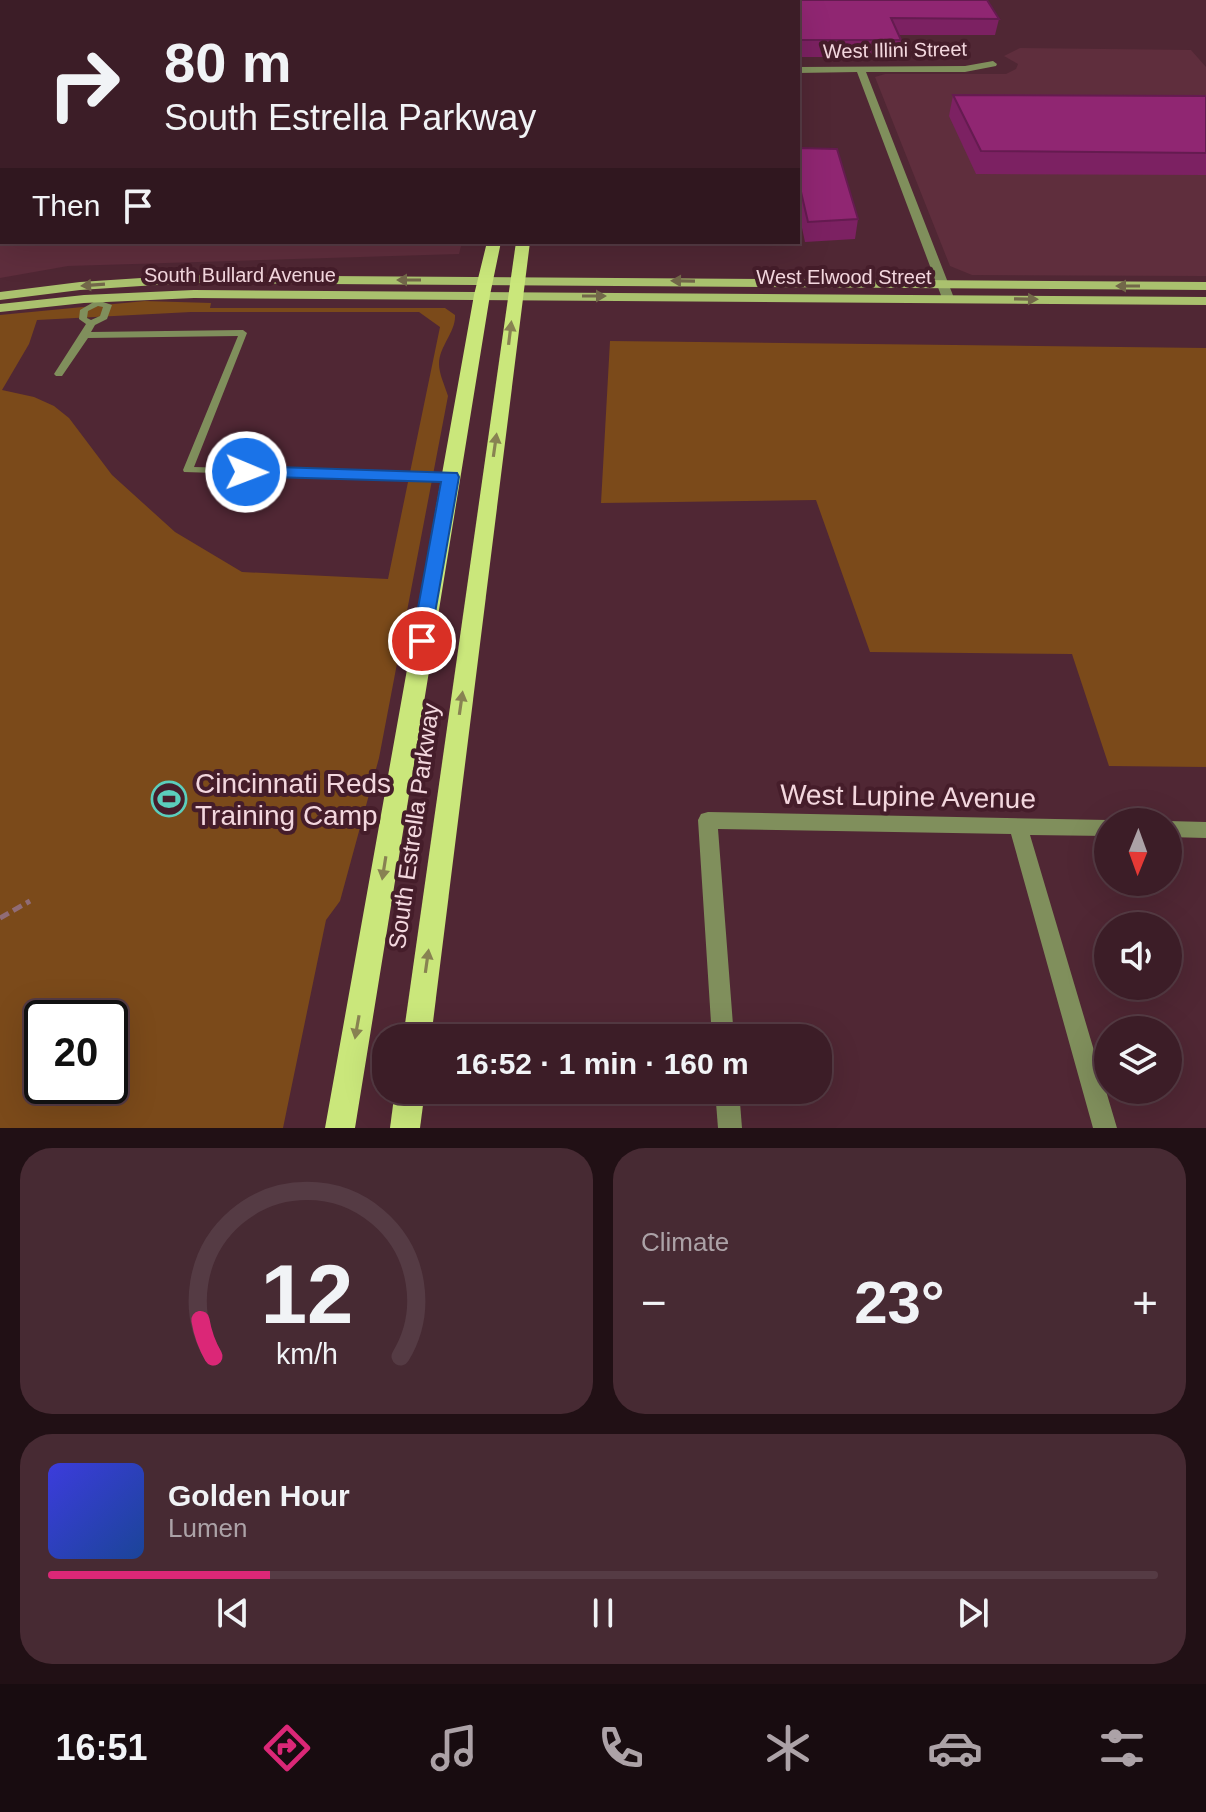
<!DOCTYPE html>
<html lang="en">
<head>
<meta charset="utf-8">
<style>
	:root { --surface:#3c1d27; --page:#472a33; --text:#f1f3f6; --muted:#aca2a7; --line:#553b44; --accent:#db2777 }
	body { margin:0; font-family:Arial,sans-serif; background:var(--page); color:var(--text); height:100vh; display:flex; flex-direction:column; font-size:30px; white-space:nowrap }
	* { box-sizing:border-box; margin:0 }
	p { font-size:26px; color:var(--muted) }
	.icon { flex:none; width:44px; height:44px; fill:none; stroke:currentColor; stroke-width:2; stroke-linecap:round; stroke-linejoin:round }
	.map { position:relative; height:1128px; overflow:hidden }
	.panel { display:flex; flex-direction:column; gap:20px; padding:20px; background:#211015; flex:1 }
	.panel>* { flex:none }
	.guide { position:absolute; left:0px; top:0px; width:800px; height:244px; box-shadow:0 8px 32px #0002,0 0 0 2px var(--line); background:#3c1d27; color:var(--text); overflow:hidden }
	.needle { width:52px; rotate:181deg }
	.controls { position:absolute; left:1094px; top:808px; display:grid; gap:16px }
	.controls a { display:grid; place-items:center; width:88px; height:88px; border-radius:50%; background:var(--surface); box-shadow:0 8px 32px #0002,0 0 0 2px var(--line); font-size:40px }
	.speed { position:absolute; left:24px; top:1000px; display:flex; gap:16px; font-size:40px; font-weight:700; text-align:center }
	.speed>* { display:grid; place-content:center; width:104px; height:104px; border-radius:50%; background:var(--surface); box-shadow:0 8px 32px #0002,0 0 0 2px var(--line); line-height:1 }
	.speed .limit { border:4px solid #111; border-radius:12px; background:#fff; color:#111 }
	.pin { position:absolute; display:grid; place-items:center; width:68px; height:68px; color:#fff; margin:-34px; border:4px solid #fff; border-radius:50%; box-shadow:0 2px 8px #0007 }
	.me { position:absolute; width:88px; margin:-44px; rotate:91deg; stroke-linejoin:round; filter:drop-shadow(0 0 6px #0008) }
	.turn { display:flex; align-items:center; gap:28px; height:168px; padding:0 32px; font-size:36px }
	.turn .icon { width:104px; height:104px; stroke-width:2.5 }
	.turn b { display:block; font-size:56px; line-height:68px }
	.then { display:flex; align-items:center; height:76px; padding:0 32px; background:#0003; gap:16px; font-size:30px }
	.big { font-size:60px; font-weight:700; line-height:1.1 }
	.panel .widget { flex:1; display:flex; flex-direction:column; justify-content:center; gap:12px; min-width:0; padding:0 28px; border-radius:32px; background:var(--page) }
	.panel .dial { align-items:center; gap:0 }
	.dial svg { height:208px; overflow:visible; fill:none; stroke:var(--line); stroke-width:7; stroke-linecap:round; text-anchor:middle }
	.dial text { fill:var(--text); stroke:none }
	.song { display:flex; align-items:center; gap:24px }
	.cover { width:96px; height:96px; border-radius:12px; background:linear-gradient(135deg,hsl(240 70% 55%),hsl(220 70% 35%)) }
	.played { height:8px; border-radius:4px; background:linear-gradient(90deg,var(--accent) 20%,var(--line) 20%) }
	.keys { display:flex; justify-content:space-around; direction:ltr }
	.heat { display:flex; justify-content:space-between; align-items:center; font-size:44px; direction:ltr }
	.panel .tiles { flex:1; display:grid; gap:20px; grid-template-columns:1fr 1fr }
	.widget:last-child { grid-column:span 2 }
	.trip { position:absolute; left:372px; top:1024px; width:460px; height:80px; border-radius:32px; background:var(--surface); box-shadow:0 8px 32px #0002,0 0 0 2px var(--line); font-weight:700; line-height:80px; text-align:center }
	.menu { display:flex; height:128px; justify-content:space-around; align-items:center; background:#180c10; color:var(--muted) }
	.menu .icon { width:56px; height:56px }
	.menu .selected { color:var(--accent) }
	.menu b { font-size:36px; color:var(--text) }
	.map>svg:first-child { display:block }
</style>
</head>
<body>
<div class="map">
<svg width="1206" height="1128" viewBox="0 0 1206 1128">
	<rect width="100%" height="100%" fill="#502734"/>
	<g fill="#5f2e3d">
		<path d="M 0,0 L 514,0 L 2,2 L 2,242 L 462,242 L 459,254 L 68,266 L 0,278 Z"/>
		<path d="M 1020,48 L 1191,50 L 1206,67 L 1206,276 L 972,275 L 950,266 L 875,77 L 885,74 L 1006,74 L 1016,69 L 1018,64 L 1004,56 Z"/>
	</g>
	<g fill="#7b4a1a" fill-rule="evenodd">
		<path d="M 145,301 L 211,303 L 210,308 L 445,308 L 455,315 C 456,332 439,346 439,364 C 439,374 445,386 448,396 L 379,758 L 340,901 L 326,920 L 283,1128 L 0,1128 L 0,315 ZM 191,312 L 419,312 L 440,327 L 388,579 L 242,572 L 175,532 L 112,475 L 69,418 L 54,406 L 34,397 L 2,390 L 29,344 L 37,320 ZM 42,1018 L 110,1018 L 110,1086 L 42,1086 Z"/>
		<path d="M 610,341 L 1206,348 L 1206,767 L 1109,766 L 1072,654 L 870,652 L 816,500 L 601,503 Z"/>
	</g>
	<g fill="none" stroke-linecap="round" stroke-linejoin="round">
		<path stroke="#906c76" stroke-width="5" stroke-dasharray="10 5" stroke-linecap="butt" d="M 0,918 L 30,901"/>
		<g fill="#808f5c" fill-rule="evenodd">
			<rect x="629" y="0" width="6" height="2"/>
			<path d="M 97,300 L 112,305 L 107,319 L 95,325 L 91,332 L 243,330 L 247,333 L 194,467 L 451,474 L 456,477 L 451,480 L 184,472 L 183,470 L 238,336 L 88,338 L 62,376 L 56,376 L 54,374 L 86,324 L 79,319 L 80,310 ZM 98,306 L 103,307 L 100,316 L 91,320 L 87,318 L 88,311 Z"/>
		</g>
		<g fill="#808f5c" fill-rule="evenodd">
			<path d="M 993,61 L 997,64 L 996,66 L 965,72 L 866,72 L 954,298 L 948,302 L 942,298 L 857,72 L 798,73 L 798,67 L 965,66 Z"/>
			<path d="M 708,812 L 1108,820 L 1115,822 L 1108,822 L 1108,836 L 1030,835 L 1117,1128 L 1093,1128 L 1011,834 L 718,829 L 734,1038 L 712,1038 L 698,820 L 701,814 Z"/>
			<path d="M 1168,821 L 1206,822 L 1206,838 L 1168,837 L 1168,822 L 1164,822 Z"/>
			<path d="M 715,1090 L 739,1090 L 742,1128 L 718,1128 Z"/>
		</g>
		<g fill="#aac16e" fill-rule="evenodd">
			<path d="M 187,275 L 1206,282 L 1206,290 L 187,283 L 80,290 L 0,300 L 0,292 L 80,282 Z"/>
			<path d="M 194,290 L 1206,297 L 1206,305 L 194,298 L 84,303 L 0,312 L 0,304 L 84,295 Z"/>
		</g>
		<g fill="#cae77b" fill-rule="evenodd">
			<rect x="530" y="0" width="10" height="2"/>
			<rect x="552" y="0" width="10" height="2"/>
			<path d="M 487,242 L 501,242 L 490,295 L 355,1128 L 325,1128 L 474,295 Z"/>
			<path d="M 516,242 L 530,242 L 431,1038 L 403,1038 Z"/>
			<path d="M 395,1090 L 425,1090 L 420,1128 L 390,1128 Z"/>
		</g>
		<g stroke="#cfb0b9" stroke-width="5">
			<path id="rail" d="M 210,2 L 214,0"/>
		</g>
		<use href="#rail" stroke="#451d2a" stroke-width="3" stroke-dasharray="10" stroke-linecap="butt"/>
	</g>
	<g fill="#7c2162">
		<path d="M 676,0 L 987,0 L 999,19 L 995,35 L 899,35 L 901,40 L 898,57 L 798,57 L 798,2 L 676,2 Z"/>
		<path d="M 953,95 L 1206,96 L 1206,175 L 976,174 L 949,116 Z"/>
		<path d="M 798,148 L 858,219 L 855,239 L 805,242 L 798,209 Z"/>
	</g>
	<g fill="#902672" stroke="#651b50" stroke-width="2">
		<path d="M 684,0 L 987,0 L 999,19 L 891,18 L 901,40 L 798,40 L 798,2 L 686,2 Z"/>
		<path d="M 953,95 L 1206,96 L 1206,153 L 981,151 Z"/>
		<path d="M 798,148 L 837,149 L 858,219 L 808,222 L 798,179 Z"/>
	</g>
	<defs><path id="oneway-solid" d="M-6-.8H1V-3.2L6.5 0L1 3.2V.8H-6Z" transform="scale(2)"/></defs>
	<g fill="#726749">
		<use href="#oneway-solid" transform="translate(409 280) rotate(-180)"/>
		<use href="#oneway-solid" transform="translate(683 281) rotate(-179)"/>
		<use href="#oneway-solid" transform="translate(93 285) rotate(176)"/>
		<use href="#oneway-solid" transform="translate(1128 286) rotate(-180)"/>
		<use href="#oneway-solid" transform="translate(594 296)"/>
		<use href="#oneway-solid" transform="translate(1026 299) rotate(1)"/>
	</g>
	<g fill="#888252">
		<use href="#oneway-solid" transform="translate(510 333) rotate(-83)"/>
		<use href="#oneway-solid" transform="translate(495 445) rotate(-82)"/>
		<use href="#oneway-solid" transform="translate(461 703) rotate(-82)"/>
		<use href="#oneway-solid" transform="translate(384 868) rotate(99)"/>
		<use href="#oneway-solid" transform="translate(427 961) rotate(-82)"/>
		<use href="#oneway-solid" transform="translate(357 1027) rotate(100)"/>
	</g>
	<path fill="#1a73e8" stroke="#114b97" stroke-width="2" d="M 246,466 L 457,473 L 459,477 L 429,647 L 422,649 L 412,641 L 441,482 L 240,476 L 238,472 L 240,468 Z"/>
	<defs>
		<g id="stadium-ring" transform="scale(1.8)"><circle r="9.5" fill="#451d2a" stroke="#5bcebc" stroke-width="1.5"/><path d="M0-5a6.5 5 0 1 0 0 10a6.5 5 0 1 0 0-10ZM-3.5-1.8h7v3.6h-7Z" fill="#5bcebc"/></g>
	</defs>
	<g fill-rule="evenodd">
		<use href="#stadium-ring" x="169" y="799"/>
	</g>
	<g text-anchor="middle" stroke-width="8" stroke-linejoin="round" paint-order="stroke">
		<g font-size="20" fill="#f3d7de" stroke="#451d2a">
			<text transform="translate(895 50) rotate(-1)" y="7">West Illini Street</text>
			<text x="240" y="282">South Bullard Avenue</text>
			<text x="844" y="284">West Elwood Street</text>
		</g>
		<g font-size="24" fill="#f3d7de" stroke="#451d2a">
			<text transform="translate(414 826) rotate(-82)" y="8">South Estrella Parkway</text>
		</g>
		<g font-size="28" fill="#f3d7de" stroke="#451d2a" text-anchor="start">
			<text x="195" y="793">Cincinnati Reds<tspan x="195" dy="32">Training Camp</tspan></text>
		</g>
		<g font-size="28" fill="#f3d7de" stroke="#451d2a">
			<text transform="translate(908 796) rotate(1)" y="10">West Lupine Avenue</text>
		</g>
	</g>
</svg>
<div class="controls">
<a><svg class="needle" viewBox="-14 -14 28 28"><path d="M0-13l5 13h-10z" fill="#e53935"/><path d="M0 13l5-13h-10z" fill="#aca2a7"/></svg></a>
<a><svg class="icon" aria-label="sound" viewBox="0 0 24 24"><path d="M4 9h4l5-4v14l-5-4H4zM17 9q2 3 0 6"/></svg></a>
<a><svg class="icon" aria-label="layers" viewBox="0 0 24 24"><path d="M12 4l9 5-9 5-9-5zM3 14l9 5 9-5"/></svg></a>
</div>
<div class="speed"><div class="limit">20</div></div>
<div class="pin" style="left:422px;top:641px;background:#d93025"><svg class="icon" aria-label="arrive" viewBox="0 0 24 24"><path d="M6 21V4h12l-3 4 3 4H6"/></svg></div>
<svg class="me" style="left:246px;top:472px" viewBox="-20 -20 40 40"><circle r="17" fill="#1a73e8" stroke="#fff" stroke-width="3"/><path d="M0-11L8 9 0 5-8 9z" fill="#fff"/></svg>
<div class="trip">16:52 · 1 min · 160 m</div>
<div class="guide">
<div class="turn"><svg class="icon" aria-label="right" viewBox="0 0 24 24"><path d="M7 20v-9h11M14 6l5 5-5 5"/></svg><div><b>80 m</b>South Estrella Parkway</div></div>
<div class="then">Then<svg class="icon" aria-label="arrive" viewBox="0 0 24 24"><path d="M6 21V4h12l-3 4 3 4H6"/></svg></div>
</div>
</div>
<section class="panel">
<div class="tiles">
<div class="widget dial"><svg viewBox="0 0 100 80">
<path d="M14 69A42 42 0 1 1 86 69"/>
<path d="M14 69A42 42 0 0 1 9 55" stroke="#db2777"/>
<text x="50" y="56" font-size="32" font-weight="700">12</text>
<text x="50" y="72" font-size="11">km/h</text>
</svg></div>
<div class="widget"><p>Climate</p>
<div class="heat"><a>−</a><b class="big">23°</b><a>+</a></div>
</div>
<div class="widget">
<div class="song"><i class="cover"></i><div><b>Golden Hour</b><p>Lumen</p></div></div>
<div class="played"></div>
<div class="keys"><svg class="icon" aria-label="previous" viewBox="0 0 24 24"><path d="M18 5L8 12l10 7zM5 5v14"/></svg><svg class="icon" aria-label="pause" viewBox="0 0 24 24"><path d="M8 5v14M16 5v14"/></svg><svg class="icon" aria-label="next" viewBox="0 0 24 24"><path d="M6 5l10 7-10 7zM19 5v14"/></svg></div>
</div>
</div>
</section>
<nav class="menu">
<b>16:51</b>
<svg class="icon selected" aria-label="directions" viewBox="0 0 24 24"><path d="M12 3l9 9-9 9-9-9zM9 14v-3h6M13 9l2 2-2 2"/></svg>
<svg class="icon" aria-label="music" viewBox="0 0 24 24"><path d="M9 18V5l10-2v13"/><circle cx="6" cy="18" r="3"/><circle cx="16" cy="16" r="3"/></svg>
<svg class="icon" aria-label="phone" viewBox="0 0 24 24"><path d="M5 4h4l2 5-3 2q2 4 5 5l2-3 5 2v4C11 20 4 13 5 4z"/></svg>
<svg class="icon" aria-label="climate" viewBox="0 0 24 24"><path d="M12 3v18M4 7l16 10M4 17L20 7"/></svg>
<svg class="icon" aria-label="car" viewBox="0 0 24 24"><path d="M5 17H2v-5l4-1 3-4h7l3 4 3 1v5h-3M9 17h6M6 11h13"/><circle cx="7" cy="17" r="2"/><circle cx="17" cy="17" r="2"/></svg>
<svg class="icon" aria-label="filters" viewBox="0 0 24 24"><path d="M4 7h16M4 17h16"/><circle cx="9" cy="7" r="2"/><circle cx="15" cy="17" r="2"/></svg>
</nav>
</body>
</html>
